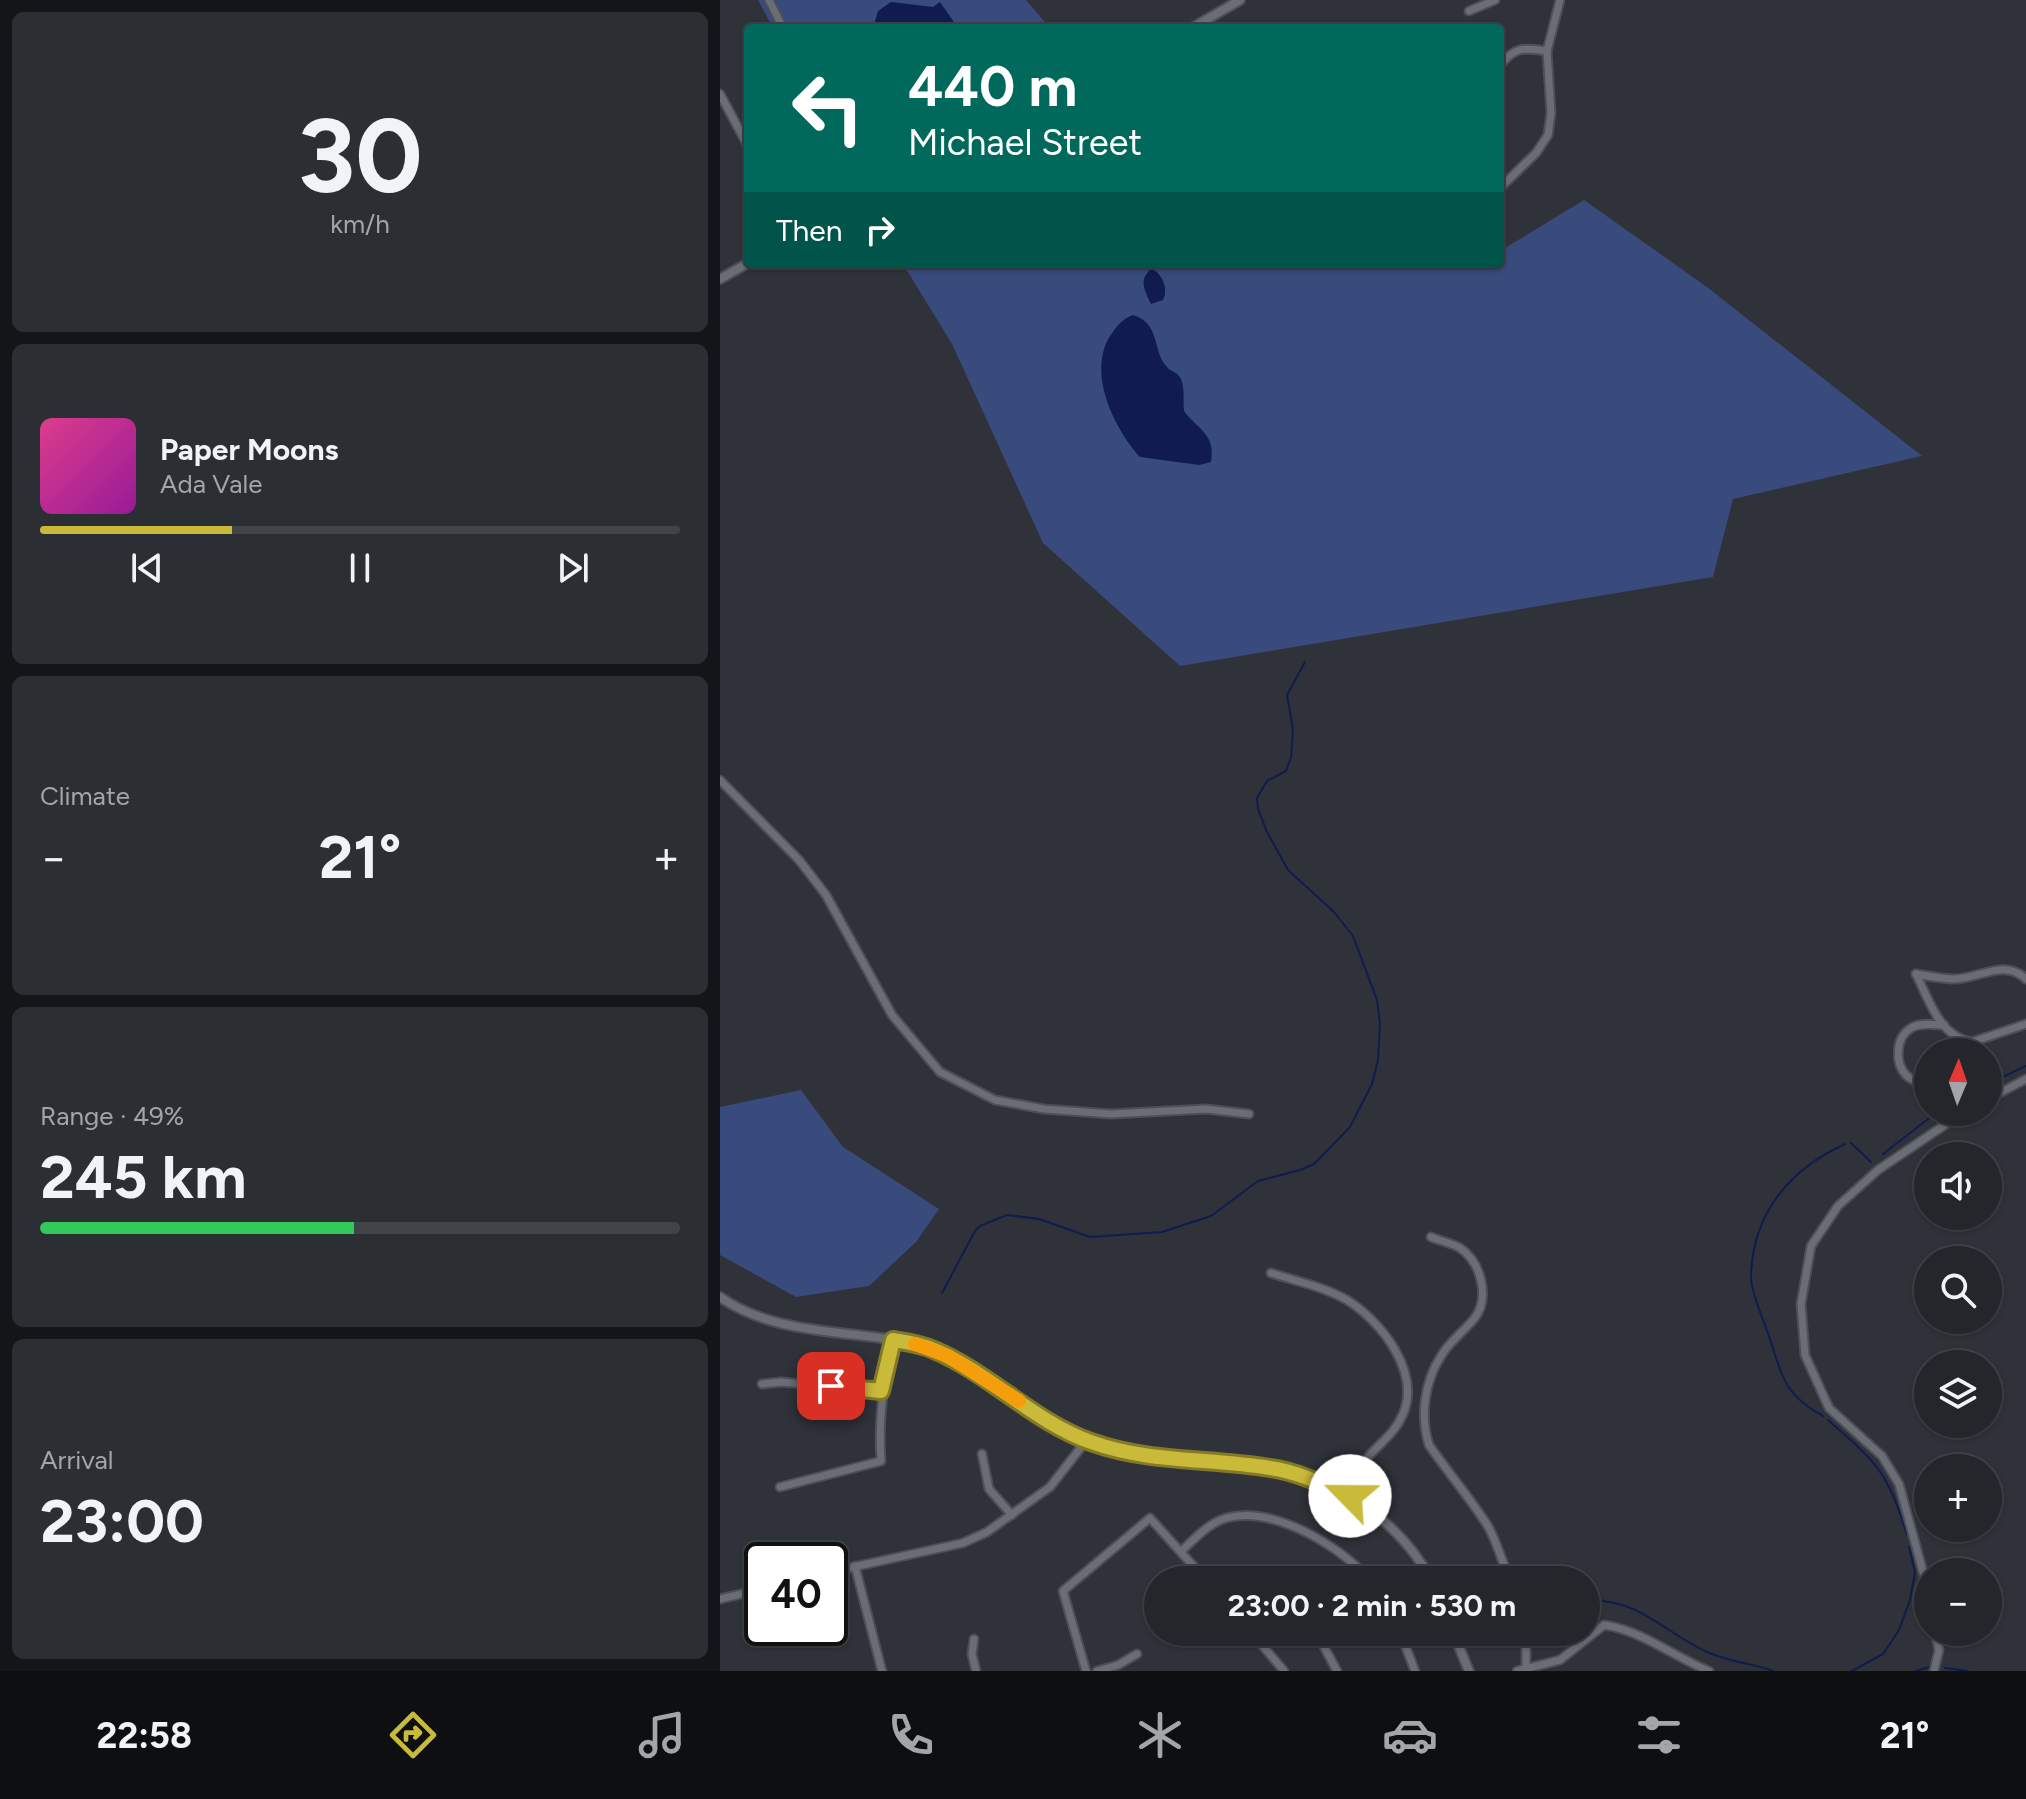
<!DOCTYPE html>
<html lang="en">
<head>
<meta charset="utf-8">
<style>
	:root { --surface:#23262b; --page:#2b2e33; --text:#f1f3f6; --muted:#a3a5a9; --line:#404347; --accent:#caba3a }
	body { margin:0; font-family:Figtree,sans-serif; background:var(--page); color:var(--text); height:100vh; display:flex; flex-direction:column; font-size:30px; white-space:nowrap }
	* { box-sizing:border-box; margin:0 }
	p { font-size:26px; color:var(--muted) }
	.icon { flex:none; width:44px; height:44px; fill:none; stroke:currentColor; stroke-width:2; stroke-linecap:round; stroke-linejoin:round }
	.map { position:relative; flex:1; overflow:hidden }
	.panel { display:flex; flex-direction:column; gap:12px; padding:12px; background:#131518; width:720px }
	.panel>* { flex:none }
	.banner { position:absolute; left:24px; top:24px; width:760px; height:244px; border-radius:8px; box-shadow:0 2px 6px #0004,0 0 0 2px var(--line); background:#00695c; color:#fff; overflow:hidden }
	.needle { width:52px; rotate:2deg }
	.fabs { position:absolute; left:1194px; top:1038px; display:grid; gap:16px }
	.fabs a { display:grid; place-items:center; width:88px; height:88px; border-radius:50%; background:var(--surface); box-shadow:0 2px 6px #0004,0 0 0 2px var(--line); font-size:40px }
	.speed { position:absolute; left:24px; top:1542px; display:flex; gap:16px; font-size:40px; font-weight:700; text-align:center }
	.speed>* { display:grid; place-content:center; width:104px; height:104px; border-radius:50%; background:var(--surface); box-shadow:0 2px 6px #0004,0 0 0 2px var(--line); line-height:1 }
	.speed .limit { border:4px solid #111; border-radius:12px; background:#fff; color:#111 }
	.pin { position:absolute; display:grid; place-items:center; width:68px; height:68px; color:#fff; margin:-34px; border-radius:16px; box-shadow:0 4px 12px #0006 }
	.me { position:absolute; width:88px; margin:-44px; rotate:293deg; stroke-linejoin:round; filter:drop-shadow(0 0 6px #0008) }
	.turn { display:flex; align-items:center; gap:28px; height:168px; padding:0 32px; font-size:36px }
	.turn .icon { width:104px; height:104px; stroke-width:2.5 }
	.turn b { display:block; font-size:56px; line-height:68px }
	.then { display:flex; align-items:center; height:76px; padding:0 32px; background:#0003; gap:16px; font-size:30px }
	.big { font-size:60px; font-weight:700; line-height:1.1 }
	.panel .widget { flex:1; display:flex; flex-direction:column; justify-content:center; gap:12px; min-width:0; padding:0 28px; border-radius:12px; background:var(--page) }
	.panel .dial { align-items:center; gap:0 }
	.dial b { font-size:104px; line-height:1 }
	.song { display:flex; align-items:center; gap:24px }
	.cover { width:96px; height:96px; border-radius:12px; background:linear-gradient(135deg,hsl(330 70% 55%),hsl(300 70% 35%)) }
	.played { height:8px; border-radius:4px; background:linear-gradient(90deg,var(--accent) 30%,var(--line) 30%) }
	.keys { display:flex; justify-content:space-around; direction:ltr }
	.heat { display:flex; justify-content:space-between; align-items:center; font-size:44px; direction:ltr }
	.charge { height:12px; border-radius:6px; background:linear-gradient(90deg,#34c759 49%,var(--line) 0) }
	.trip { position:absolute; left:424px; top:1566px; width:456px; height:80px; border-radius:40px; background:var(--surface); box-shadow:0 2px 6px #0004,0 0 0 2px var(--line); font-weight:700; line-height:80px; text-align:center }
	.tabs { display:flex; height:128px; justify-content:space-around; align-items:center; background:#0e0f11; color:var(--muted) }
	.tabs .icon { width:56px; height:56px }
	.tabs .current { color:var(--accent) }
	.tabs b { font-size:36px; color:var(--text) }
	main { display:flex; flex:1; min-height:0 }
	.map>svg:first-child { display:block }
</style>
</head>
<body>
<main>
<section class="panel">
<div class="widget dial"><b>30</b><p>km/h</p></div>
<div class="widget">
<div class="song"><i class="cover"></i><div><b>Paper Moons</b><p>Ada Vale</p></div></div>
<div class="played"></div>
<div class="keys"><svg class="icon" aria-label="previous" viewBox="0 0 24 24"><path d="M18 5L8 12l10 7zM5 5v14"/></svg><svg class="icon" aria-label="pause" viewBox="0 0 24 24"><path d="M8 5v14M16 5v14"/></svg><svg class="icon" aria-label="next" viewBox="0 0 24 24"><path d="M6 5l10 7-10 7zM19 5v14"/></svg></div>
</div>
<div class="widget"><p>Climate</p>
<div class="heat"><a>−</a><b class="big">21°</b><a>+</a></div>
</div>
<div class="widget"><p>Range · 49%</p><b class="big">245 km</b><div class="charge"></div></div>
<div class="widget"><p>Arrival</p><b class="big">23:00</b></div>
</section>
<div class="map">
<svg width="1306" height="1671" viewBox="0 0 1306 1671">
	<rect width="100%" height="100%" fill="#2f3239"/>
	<g fill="#394a7c">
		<path d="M 38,0 L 306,0 L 330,28 L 53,28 Z"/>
		<path d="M 864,200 L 987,287 L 1202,456 L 1013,499 L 993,577 L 460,666 L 323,543 L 232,344 L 183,264 L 780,264 L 780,251 Z"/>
		<path d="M 81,1090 L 123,1147 L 219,1209 L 196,1242 L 149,1286 L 76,1297 L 0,1255 L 0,1107 Z"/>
	</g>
	<g fill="#101c4f">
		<path d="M 171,2 L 213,7 L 220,2 L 238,28 L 153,28 L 158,11 Z"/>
		<path d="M 431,269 C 442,272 449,290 443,300 L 431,304 C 425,291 418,280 431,269 Z"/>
		<path d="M 413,315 C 441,323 432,352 447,367 C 452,373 457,371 461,379 C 465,390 463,400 464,411 C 478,430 496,434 491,462 L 479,465 L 420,457 C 394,428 367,373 390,336 C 397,326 402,319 413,315 Z"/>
	</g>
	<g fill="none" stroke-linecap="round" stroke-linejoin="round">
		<g stroke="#101c4f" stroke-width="2">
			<path d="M 1268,1084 L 1306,1066"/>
			<path d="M 1131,1143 L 1151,1162"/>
			<path d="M 1163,1154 L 1217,1112"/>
			<path d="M 222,1293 L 255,1231 L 260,1226 L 287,1215 L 319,1219 L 370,1237 L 442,1232 L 491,1216 L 538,1181 L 580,1170 L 594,1164 L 630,1127 L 652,1084 L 658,1060 L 660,1024 L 657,1000 L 633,936 L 614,912 L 568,870 L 547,832 L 538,809 L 537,798 L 547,781 L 566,771 L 571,757 L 573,729 L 567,695 L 585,662"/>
			<path d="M 1103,1416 C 1065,1395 1063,1379 1050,1339 C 1045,1323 1030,1291 1031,1275 C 1033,1213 1070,1169 1125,1144"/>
			<path d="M 1108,1420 C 1156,1462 1169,1473 1187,1535"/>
			<path d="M 866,1600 C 921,1598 947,1636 992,1654 C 1012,1662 1034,1664 1053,1671"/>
			<path d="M 1225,1668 L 1248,1671"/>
			<path d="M 1132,1671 L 1163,1654 L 1179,1630 L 1190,1600 L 1195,1572 L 1189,1547"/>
			<path d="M 1196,1671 L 1209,1667"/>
		</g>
		<g stroke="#4c4f55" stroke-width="11">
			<g id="minor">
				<path d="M 49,0 L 63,28"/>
				<path d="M 749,11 L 775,0"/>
				<path d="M 780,66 C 794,46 804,48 827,51"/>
				<path d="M 0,94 L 28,146"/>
				<path d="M 780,188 L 816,153 L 828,135 L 831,113 L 827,51 L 840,0"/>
				<path d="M 0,780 L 79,860 L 106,895 L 172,1015 L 220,1072 L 275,1100 L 324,1109 L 391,1114 L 486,1109 L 529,1114"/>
				<path d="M 1196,974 C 1209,999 1219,1037 1252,1042 L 1306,1024"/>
				<path d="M 1196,974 C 1208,976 1222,979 1234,979 C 1259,979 1284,958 1306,979"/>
				<path d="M 1208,1080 L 1197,1082 C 1193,1080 1189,1078 1186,1075 C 1174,1062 1176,1037 1191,1028 C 1200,1022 1215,1025 1224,1025"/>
				<path d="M 1268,1099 L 1306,1079"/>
				<path d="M 711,1237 C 720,1241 732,1243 740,1248 C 762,1263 770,1299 754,1319 C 743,1332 729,1342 721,1356 C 704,1383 700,1416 709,1445 C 728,1472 748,1496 766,1523 C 778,1541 780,1562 792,1580"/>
				<path d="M 551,1273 C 575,1281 605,1287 627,1300 C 661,1321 701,1372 683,1414 C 675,1433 661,1442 648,1457 C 639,1468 635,1483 630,1496"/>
				<path d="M 42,1384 L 61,1382 L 161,1391"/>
				<path d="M 262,1454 L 269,1489 L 292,1515"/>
				<path d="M 60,1487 L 161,1461 C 158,1419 163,1381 173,1340"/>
				<path d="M 461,1551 C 474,1540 488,1523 506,1518 C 553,1505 620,1546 650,1580"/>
				<path d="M 135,1566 L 162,1671"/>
				<path d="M 110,1572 L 243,1543 L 267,1532 L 330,1487 L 366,1441"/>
				<path d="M 1208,1590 L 1179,1484 L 1162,1456 L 1109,1408 L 1085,1355 L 1081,1304 L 1091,1246 L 1118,1206 L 1158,1170 L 1244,1112"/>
				<path d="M 0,1599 L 42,1589"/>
				<path d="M 531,1632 L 564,1671"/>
				<path d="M 592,1632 L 602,1643 L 617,1671"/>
				<path d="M 680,1632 L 695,1671"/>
				<path d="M 254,1639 L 252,1654 L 256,1671"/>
				<path d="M 806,1669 L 806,1632"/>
				<path d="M 366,1671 L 343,1591 L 430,1518 L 486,1580"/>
				<path d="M 377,1671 L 398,1665 L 417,1654"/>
				<path d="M 797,1671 L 840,1660 L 884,1625 C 921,1630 954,1657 989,1671"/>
				<path d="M 1214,1671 L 1219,1650 L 1215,1632"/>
			</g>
		</g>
		<g stroke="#4c4f55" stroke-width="12">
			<g id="tertiary">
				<path d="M 472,28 L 520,0"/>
				<path d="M 0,279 L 28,263"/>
				<path d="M 0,1297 C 58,1338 139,1329 205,1346 C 224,1351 242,1364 258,1375 C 294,1397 329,1424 367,1441 C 423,1465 487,1461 546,1468 C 613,1475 680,1521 711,1580"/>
				<path d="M 733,1632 L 749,1671"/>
			</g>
		</g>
		<use href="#minor" stroke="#6a6d75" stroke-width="7"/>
		<use href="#tertiary" stroke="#6a6d75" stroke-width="8"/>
	</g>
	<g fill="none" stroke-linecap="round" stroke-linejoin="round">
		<g stroke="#837926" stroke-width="20">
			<path id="route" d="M 111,1386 L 161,1391 L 173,1340 C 186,1342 201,1344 214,1350 C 269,1373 314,1422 371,1442 C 429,1463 490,1458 550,1468 C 578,1472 605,1485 630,1496"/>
		</g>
		<use href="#route" stroke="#caba3a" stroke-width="14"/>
		<path stroke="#f59e0b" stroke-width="14" d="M 195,1344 L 228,1356 L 299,1401"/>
	</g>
</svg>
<div class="fabs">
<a><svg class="needle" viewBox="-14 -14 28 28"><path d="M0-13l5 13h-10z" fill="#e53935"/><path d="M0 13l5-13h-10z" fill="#a3a5a9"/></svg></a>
<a><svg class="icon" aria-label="sound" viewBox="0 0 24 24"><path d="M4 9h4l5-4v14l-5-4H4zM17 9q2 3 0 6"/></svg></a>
<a><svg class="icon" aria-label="search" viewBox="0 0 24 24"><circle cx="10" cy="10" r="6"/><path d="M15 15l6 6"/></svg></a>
<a><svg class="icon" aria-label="layers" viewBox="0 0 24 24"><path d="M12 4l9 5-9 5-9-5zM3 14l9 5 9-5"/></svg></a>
<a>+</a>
<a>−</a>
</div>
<div class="speed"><div class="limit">40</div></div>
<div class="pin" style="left:111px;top:1386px;background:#d93025"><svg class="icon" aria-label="arrive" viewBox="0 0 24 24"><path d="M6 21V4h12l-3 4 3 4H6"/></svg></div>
<svg class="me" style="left:630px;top:1496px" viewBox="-20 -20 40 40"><circle r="19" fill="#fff"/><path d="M0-13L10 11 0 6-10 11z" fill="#caba3a"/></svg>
<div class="trip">23:00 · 2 min · 530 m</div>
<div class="banner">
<div class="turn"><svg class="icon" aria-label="left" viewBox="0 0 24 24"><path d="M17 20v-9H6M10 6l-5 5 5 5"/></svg><div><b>440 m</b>Michael Street</div></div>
<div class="then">Then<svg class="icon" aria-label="right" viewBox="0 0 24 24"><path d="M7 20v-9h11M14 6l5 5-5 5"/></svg></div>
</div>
</div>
</main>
<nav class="tabs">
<b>22:58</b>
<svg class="icon current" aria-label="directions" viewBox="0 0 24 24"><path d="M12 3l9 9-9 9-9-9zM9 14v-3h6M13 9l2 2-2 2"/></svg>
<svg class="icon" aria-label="music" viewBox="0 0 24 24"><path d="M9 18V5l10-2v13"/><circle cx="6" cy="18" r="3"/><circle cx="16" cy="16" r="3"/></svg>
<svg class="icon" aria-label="phone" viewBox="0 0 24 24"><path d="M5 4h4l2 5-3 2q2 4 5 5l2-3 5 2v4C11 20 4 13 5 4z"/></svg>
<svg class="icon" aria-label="climate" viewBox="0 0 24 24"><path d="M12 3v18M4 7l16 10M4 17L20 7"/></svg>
<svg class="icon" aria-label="car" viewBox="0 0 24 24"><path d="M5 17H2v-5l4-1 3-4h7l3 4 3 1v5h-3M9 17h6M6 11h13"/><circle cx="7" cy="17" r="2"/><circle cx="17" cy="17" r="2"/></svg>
<svg class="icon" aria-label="filters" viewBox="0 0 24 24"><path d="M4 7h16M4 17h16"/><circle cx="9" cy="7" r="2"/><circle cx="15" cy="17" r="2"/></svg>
<b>21°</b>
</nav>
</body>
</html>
